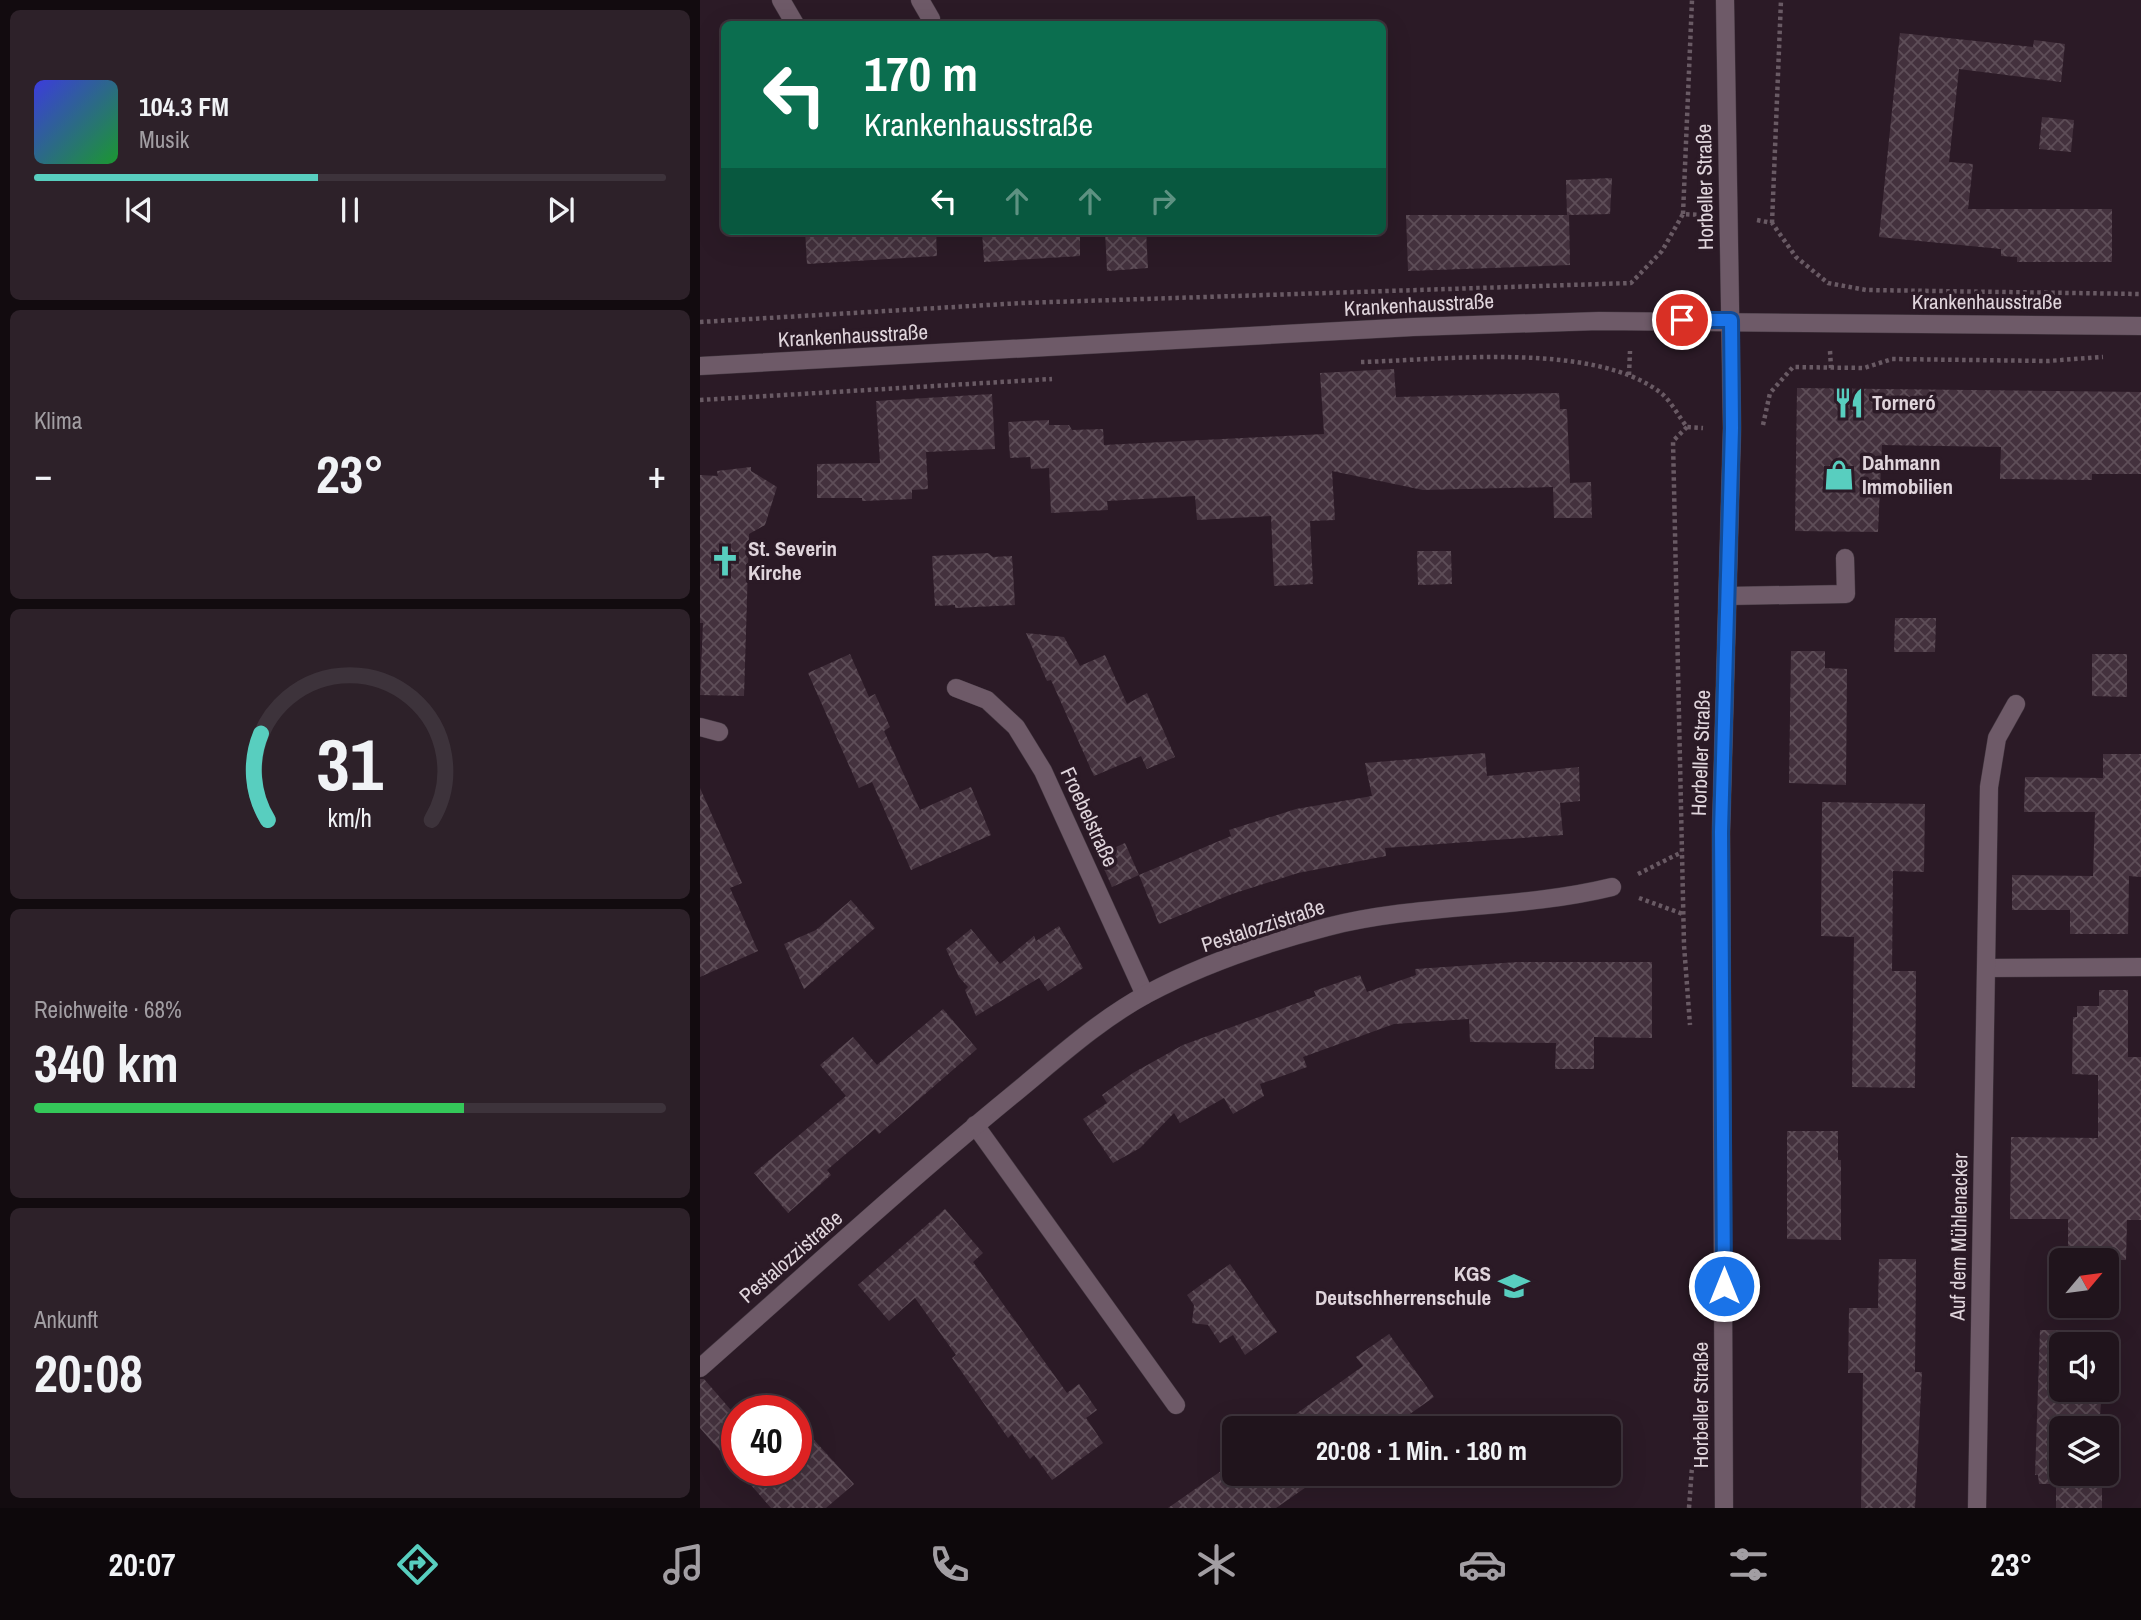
<!DOCTYPE html>
<html lang="de">
<head>
<meta charset="utf-8">
<style>
	:root { --surface:#20141c; --page:#2d2129; --text:#f1f3f6; --muted:#a29ea3; --line:#3d333b; --accent:#58cebf }
	body { margin:0; font-family:"Archivo Narrow",sans-serif; background:var(--page); color:var(--text); height:100vh; display:flex; flex-direction:column; font-size:26px; white-space:nowrap }
	* { box-sizing:border-box; margin:0 }
	p { font-size:23px; color:var(--muted) }
	.icon { flex:none; width:38px; height:38px; fill:none; stroke:currentColor; stroke-width:2; stroke-linecap:round; stroke-linejoin:round }
	.map { position:relative; flex:1; overflow:hidden }
	.details { display:flex; flex-direction:column; gap:10px; padding:10px; background:#120b0f; width:700px }
	.details>* { flex:none }
	.banner { position:absolute; left:21px; top:21px; width:665px; height:214px; border-radius:10px; box-shadow:0 7px 28px #0002,0 0 0 2px var(--line); background:#0b6e4f; color:#fff; overflow:hidden }
	.needle { width:46px; rotate:61deg }
	.fabs { position:absolute; left:1349px; top:1248px; display:grid; gap:14px }
	.fabs a { display:grid; place-items:center; width:70px; height:70px; border-radius:10px; background:var(--surface); box-shadow:0 7px 28px #0002,0 0 0 2px var(--line); font-size:35px }
	.speed { position:absolute; left:21px; top:1395px; display:flex; gap:14px; font-size:35px; font-weight:700; text-align:center }
	.speed>* { display:grid; place-content:center; width:91px; height:91px; border-radius:50%; background:var(--surface); box-shadow:0 7px 28px #0002,0 0 0 2px var(--line); line-height:1 }
	.speed .limit { border:10px solid #d22; background:#fff; color:#111 }
	.pin { position:absolute; display:grid; place-items:center; width:60px; height:60px; color:#fff; margin:-30px; border:4px solid #fff; border-radius:50%; box-shadow:0 2px 7px #0007 }
	.me { position:absolute; width:77px; margin:-38px; rotate:0deg; stroke-linejoin:round; filter:drop-shadow(0 0 5px #0008) }
	.turn { display:flex; align-items:center; gap:24px; height:147px; padding:0 28px; font-size:32px }
	.turn .icon { width:91px; height:91px; stroke-width:2.5 }
	.turn b { display:block; font-size:49px; line-height:60px }
	.lanes { display:flex; align-items:center; height:66px; padding:0 28px; background:#0003; justify-content:center; gap:35px; direction:ltr }
	.lanes .off { opacity:.35 }
	.big { font-size:52px; font-weight:700; line-height:1.1 }
	.details .tile { flex:1; display:flex; flex-direction:column; justify-content:center; gap:10px; min-width:0; padding:0 24px; border-radius:10px; background:var(--page) }
	.details .dial { align-items:center; gap:0 }
	.dial svg { height:182px; overflow:visible; fill:none; stroke:var(--line); stroke-width:7; stroke-linecap:round; text-anchor:middle }
	.dial text { fill:var(--text); stroke:none }
	.song { display:flex; align-items:center; gap:21px }
	.cover { width:84px; height:84px; border-radius:10px; background:linear-gradient(135deg,hsl(240 70% 55%),hsl(130 70% 35%)) }
	.played { height:7px; border-radius:4px; background:linear-gradient(90deg,var(--accent) 45%,var(--line) 45%) }
	.keys { display:flex; justify-content:space-around; direction:ltr }
	.heat { display:flex; justify-content:space-between; align-items:center; font-size:38px; direction:ltr }
	.charge { height:10px; border-radius:5px; background:linear-gradient(90deg,#34c759 68%,var(--line) 0) }
	.trip { position:absolute; left:522px; top:1416px; width:399px; height:70px; border-radius:10px; background:var(--surface); box-shadow:0 7px 28px #0002,0 0 0 2px var(--line); font-weight:700; line-height:70px; text-align:center }
	.menu { display:flex; height:112px; justify-content:space-around; align-items:center; background:#0d080b; color:var(--muted) }
	.menu .icon { width:49px; height:49px }
	.menu .on { color:var(--accent) }
	.menu b { font-size:32px; color:var(--text) }
	main { display:flex; flex:1; min-height:0 }
	.map>svg:first-child { display:block }
</style>
</head>
<body>
<main>
<section class="details">
<div class="tile">
<div class="song"><i class="cover"></i><div><b>104.3 FM</b><p>Musik</p></div></div>
<div class="played"></div>
<div class="keys"><svg class="icon" aria-label="previous" viewBox="0 0 24 24"><path d="M18 5L8 12l10 7zM5 5v14"/></svg><svg class="icon" aria-label="pause" viewBox="0 0 24 24"><path d="M8 5v14M16 5v14"/></svg><svg class="icon" aria-label="next" viewBox="0 0 24 24"><path d="M6 5l10 7-10 7zM19 5v14"/></svg></div>
</div>
<div class="tile"><p>Klima</p>
<div class="heat"><a>−</a><b class="big">23°</b><a>+</a></div>
</div>
<div class="tile dial"><svg viewBox="0 0 100 80">
<path d="M14 69A42 42 0 1 1 86 69"/>
<path d="M14 69A42 42 0 0 1 11 31" stroke="#58cebf"/>
<text x="50" y="56" font-size="32" font-weight="700">31</text>
<text x="50" y="72" font-size="11">km/h</text>
</svg></div>
<div class="tile"><p>Reichweite · 68%</p><b class="big">340 km</b><div class="charge"></div></div>
<div class="tile"><p>Ankunft</p><b class="big">20:08</b></div>
</section>
<div class="map">
<svg width="1441" height="1508" viewBox="0 0 1441 1508">
	<defs>
		<pattern id="building-cross-hatch" width="8" height="8" patternUnits="userSpaceOnUse" patternTransform="scale(1.75)"><rect width="8" height="8" fill="#43313d"/><path d="M0 0l8 8M0 8l8-8" fill="none" stroke="#5e4e58"/></pattern>
	</defs>
	<rect width="100%" height="100%" fill="#2b1a26"/>
	<g fill="url(#building-cross-hatch)">
		<path d="M 1200,33 L 1333,47 L 1334,40 L 1365,44 L 1361,82 L 1259,69 L 1249,162 L 1273,164 L 1268,209 L 1412,209 L 1412,262 L 1317,262 L 1317,257 L 1301,256 L 1301,249 L 1179,237 Z"/>
		<path d="M 1342,117 L 1374,120 L 1371,152 L 1339,149 Z"/>
		<path d="M 912,178 L 910,214 L 869,215 L 870,265 L 708,271 L 706,215 L 867,215 L 866,180 Z"/>
		<path d="M 105,231 L 236,231 L 237,256 L 107,264 Z"/>
		<path d="M 282,231 L 380,231 L 380,256 L 284,262 Z"/>
		<path d="M 405,231 L 446,231 L 448,268 L 407,271 Z"/>
		<path d="M 694,369 L 696,397 L 859,393 L 860,409 L 867,409 L 870,483 L 891,482 L 892,518 L 854,518 L 853,487 L 723,490 L 632,471 L 635,520 L 610,521 L 613,584 L 574,586 L 571,516 L 497,520 L 495,496 L 407,501 L 408,510 L 351,513 L 349,468 L 331,469 L 330,457 L 310,458 L 308,422 L 349,420 L 349,425 L 369,425 L 372,430 L 403,429 L 404,445 L 624,434 L 620,373 Z"/>
		<path d="M 1097,388 L 1441,392 L 1441,474 L 1392,474 L 1392,480 L 1300,479 L 1301,447 L 1182,445 L 1178,532 L 1095,531 Z"/>
		<path d="M 292,394 L 295,449 L 226,452 L 228,489 L 212,490 L 212,499 L 162,501 L 162,498 L 117,498 L 117,464 L 180,463 L 176,401 Z"/>
		<path d="M 51,467 L 51,471 L 77,487 L 65,525 L 49,534 L 44,696 L 0,695 L 3,623 L 0,623 L 0,475 L 18,476 L 17,471 Z"/>
		<path d="M 717,551 L 751,551 L 752,584 L 718,585 Z"/>
		<path d="M 288,553 L 293,557 L 312,556 L 315,605 L 255,608 L 255,605 L 235,606 L 232,556 Z"/>
		<path d="M 1195,618 L 1236,618 L 1235,652 L 1194,652 Z"/>
		<path d="M 326,633 L 364,637 L 380,666 L 405,655 L 427,704 L 447,693 L 475,757 L 447,769 L 441,756 L 394,776 L 351,680 L 347,681 Z"/>
		<path d="M 1091,651 L 1125,651 L 1125,668 L 1147,669 L 1146,785 L 1089,783 Z"/>
		<path d="M 150,654 L 169,697 L 175,694 L 190,727 L 184,731 L 220,810 L 271,787 L 291,835 L 211,870 L 172,782 L 159,788 L 108,673 Z"/>
		<path d="M 1392,654 L 1427,654 L 1427,697 L 1392,696 Z"/>
		<path d="M 785,753 L 787,776 L 879,767 L 880,801 L 860,803 L 863,835 L 685,848 L 686,856 L 598,873 L 532,894 L 459,924 L 439,875 L 531,836 L 529,830 L 596,809 L 672,796 L 665,763 Z"/>
		<path d="M 1403,754 L 1441,754 L 1441,877 L 1429,876 L 1428,934 L 1370,934 L 1370,910 L 1312,910 L 1312,875 L 1393,876 L 1395,812 L 1324,812 L 1325,777 L 1403,778 Z"/>
		<path d="M 0,788 L 42,883 L 30,888 L 58,951 L 0,977 Z"/>
		<path d="M 1122,802 L 1225,804 L 1224,872 L 1193,871 L 1192,971 L 1216,971 L 1215,1088 L 1152,1087 L 1154,937 L 1121,936 Z"/>
		<path d="M 425,843 L 439,875 L 412,887 L 398,855 Z"/>
		<path d="M 151,900 L 175,928 L 104,989 L 84,944 L 116,930 Z"/>
		<path d="M 359,926 L 383,968 L 348,991 L 339,978 L 276,1016 L 265,990 L 268,987 L 259,977 L 246,949 L 271,929 L 300,964 L 334,936 L 336,941 Z"/>
		<path d="M 818,962 L 952,962 L 952,1038 L 894,1037 L 894,1069 L 855,1069 L 856,1043 L 770,1042 L 769,1019 L 694,1024 L 603,1057 L 607,1067 L 560,1084 L 564,1096 L 533,1114 L 524,1098 L 480,1123 L 474,1113 L 440,1148 L 413,1163 L 383,1119 L 407,1103 L 402,1095 L 433,1073 L 483,1045 L 616,996 L 614,991 L 660,975 L 667,992 L 716,975 L 715,969 Z"/>
		<path d="M 1399,990 L 1428,990 L 1428,1057 L 1441,1057 L 1441,1220 L 1427,1220 L 1426,1260 L 1368,1260 L 1368,1219 L 1310,1219 L 1311,1137 L 1398,1138 L 1398,1075 L 1372,1074 L 1373,1017 L 1377,1017 L 1377,1006 L 1399,1006 Z"/>
		<path d="M 243,1009 L 277,1049 L 179,1134 L 175,1129 L 127,1170 L 131,1175 L 88,1213 L 54,1173 L 146,1096 L 120,1065 L 153,1037 L 177,1065 Z"/>
		<path d="M 1087,1131 L 1138,1131 L 1138,1160 L 1141,1160 L 1141,1240 L 1087,1239 Z"/>
		<path d="M 245,1209 L 283,1253 L 273,1262 L 367,1393 L 379,1384 L 397,1410 L 386,1418 L 403,1443 L 352,1480 L 334,1455 L 330,1459 L 312,1434 L 308,1438 L 252,1358 L 256,1355 L 215,1298 L 189,1321 L 158,1285 Z"/>
		<path d="M 1179,1259 L 1216,1259 L 1215,1372 L 1222,1372 L 1215,1508 L 1161,1508 L 1163,1373 L 1148,1373 L 1149,1308 L 1178,1308 Z"/>
		<path d="M 530,1264 L 577,1332 L 545,1355 L 533,1335 L 520,1343 L 508,1325 L 492,1323 L 494,1305 L 487,1295 Z"/>
		<path d="M 1340,1330 L 1402,1330 L 1402,1344 L 1362,1344 L 1362,1390 L 1402,1390 L 1399,1428 L 1362,1428 L 1362,1474 L 1402,1474 L 1402,1508 L 1356,1508 L 1356,1484 L 1339,1484 L 1338,1475 L 1335,1475 Z"/>
		<path d="M 689,1334 L 734,1397 L 690,1428 L 582,1428 L 591,1422 L 589,1419 L 663,1366 L 656,1357 Z"/>
		<path d="M 0,1379 L 4,1379 L 37,1417 L 37,1470 L 0,1428 Z"/>
		<path d="M 96,1420 L 154,1484 L 126,1508 L 71,1508 L 38,1470 L 96,1470 Z"/>
		<path d="M 534,1462 L 534,1474 L 625,1474 L 576,1508 L 468,1508 Z"/>
	</g>
	<g fill="none" stroke-linecap="round" stroke-linejoin="round">
		<g stroke="#433740" stroke-width="19">
			<g id="service">
				<path d="M 81,0 L 95,24"/>
				<path d="M 220,0 L 231,19"/>
				<path d="M 1028,596 L 1146,594 L 1145,558"/>
				<path d="M 0,727 L 19,732"/>
			</g>
		</g>
		<g stroke="#433740" stroke-width="19">
			<g id="minor">
				<path d="M 256,688 L 287,700 L 316,727 L 343,771 L 445,995"/>
				<path d="M 1287,968 L 1441,967"/>
				<path d="M 275,1125 L 476,1405"/>
				<path d="M 0,1368 C 103,1277 204,1184 310,1097 C 353,1062 397,1021 447,994 C 503,964 565,943 627,927 C 720,903 818,910 912,887"/>
				<path d="M 1277,1508 L 1289,787 L 1297,738 L 1316,704"/>
			</g>
		</g>
		<g stroke="#433740" stroke-width="19">
			<g id="tertiary">
				<path d="M 0,366 L 713,327 L 899,321 L 1441,326"/>
				<path d="M 1024,1508 L 1021,832 L 1032,428 L 1025,0"/>
			</g>
		</g>
		<g stroke="#695a64" stroke-width="4.5" stroke-dasharray="3.5 3.5" stroke-linecap="butt">
			<path d="M 983,214 L 992,0"/>
			<path d="M 1057,220 L 1072,223 L 1096,257 L 1128,283 L 1166,290 L 1440,294"/>
			<path d="M 1072,223 L 1081,0"/>
			<path d="M 0,322 L 322,303 L 931,283 L 962,251 L 983,214 L 1000,215"/>
			<path d="M 1130,351 L 1131,368"/>
			<path d="M 661,362 C 743,360 894,341 961,393 C 971,401 979,417 987,427 L 1003,428"/>
			<path d="M 929,375 L 930,351"/>
			<path d="M 0,400 L 352,379"/>
			<path d="M 1063,425 L 1070,393 L 1093,367 L 1164,368 L 1192,359 L 1348,361 L 1403,357"/>
			<path d="M 987,427 L 973,441 L 984,945 L 990,1025"/>
			<path d="M 938,874 L 982,852"/>
			<path d="M 939,898 L 983,914"/>
			<path d="M 989,1508 L 992,1467"/>
		</g>
		<use href="#service" stroke="#6e5a68" stroke-width="18"/>
		<use href="#minor" stroke="#6e5a68" stroke-width="18"/>
		<use href="#tertiary" stroke="#6e5a68" stroke-width="18"/>
	</g>
	<g fill="none" stroke-linecap="round" stroke-linejoin="round">
		<g stroke="#114b97" stroke-width="18">
			<path id="route" d="M 982,320 L 1031,320 L 1032,428 L 1021,832 L 1024,1286"/>
		</g>
		<use href="#route" stroke="#1a73e8" stroke-width="12"/>
	</g>
	<defs>
		<g id="restaurant-bare" transform="scale(2.415)"><path d="M-5-6h1v4h1v-4h1v4h1v-4h1v5L-1.5 .5V6h-2V.5L-5-1ZM5-6V6H3V1.5H1.5Q1.5-4 5-6Z" fill="#58cebf" stroke="#2b1a26" stroke-width="2.5" paint-order="stroke"/></g>
		<g id="shop-bare" transform="scale(2.415)"><path d="M-5-2.5h2.3a2.7 3.5 0 0 1 5.4 0H5L5.5 6h-11ZM-1.5-2.5h3a1.5 2.3 0 0 0-3 0Z" fill="#58cebf" stroke="#2b1a26" stroke-width="2.5" paint-order="stroke"/></g>
		<g id="church-bare" transform="scale(2.415)"><path d="M-1.2-6h2.4v3.5h3.3v2.4h-3.3V6h-2.4V-.1h-3.3v-2.4h3.3Z" fill="#58cebf" stroke="#2b1a26" stroke-width="2.5" paint-order="stroke"/></g>
		<g id="school-bare" transform="scale(2.415)"><path d="M0-5L7-2L0 1L-7-2ZM-4 1L0 2.5L4 1V4Q0 6-4 4Z" fill="#58cebf" stroke="#2b1a26" stroke-width="2.5" paint-order="stroke"/></g>
	</defs>
	<g fill-rule="evenodd">
		<use href="#restaurant-bare" x="1149" y="403"/>
		<use href="#shop-bare" x="1139" y="475"/>
		<use href="#church-bare" x="25" y="561"/>
		<use href="#school-bare" x="814" y="1286"/>
	</g>
	<g text-anchor="middle" stroke-width="7" stroke-linejoin="round" paint-order="stroke">
		<g font-size="21" fill="#e0d5dc" stroke="#2b1a26">
			<text transform="translate(1005 187) rotate(-91)" y="7">Horbeller Straße</text>
			<text x="1287" y="309">Krankenhausstraße</text>
			<text transform="translate(719 305) rotate(-3)" y="7">Krankenhausstraße</text>
			<text transform="translate(153 336) rotate(-3)" y="7">Krankenhausstraße</text>
			<text transform="translate(1001 753) rotate(-88)" y="7">Horbeller Straße</text>
			<text transform="translate(389 817) rotate(65)" y="7">Froebelstraße</text>
			<text transform="translate(563 926) rotate(-18)" y="7">Pestalozzistraße</text>
			<text transform="translate(1259 1237) rotate(-89)" y="7">Auf dem Mühlenacker</text>
			<text transform="translate(91 1257) rotate(-41)" y="7">Pestalozzistraße</text>
			<text transform="translate(1001 1405) rotate(-90)" y="7">Horbeller Straße</text>
		</g>
		<g font-size="21" font-weight="bold" fill="#e0d5dc" stroke="#2b1a26" text-anchor="start">
			<text x="1172" y="410">Torneró</text>
			<text x="1162" y="470">Dahmann<tspan x="1162" dy="24">Immobilien</tspan></text>
			<text x="48" y="556">St. Severin<tspan x="48" dy="24">Kirche</tspan></text>
			<text x="791" y="1281" text-anchor="end">KGS<tspan x="791" dy="24">Deutschherrenschule</tspan></text>
		</g>
	</g>
</svg>
<div class="fabs">
<a><svg class="needle" viewBox="-14 -14 28 28"><path d="M0-13l5 13h-10z" fill="#e53935"/><path d="M0 13l5-13h-10z" fill="#a29ea3"/></svg></a>
<a><svg class="icon" aria-label="sound" viewBox="0 0 24 24"><path d="M4 9h4l5-4v14l-5-4H4zM17 9q2 3 0 6"/></svg></a>
<a><svg class="icon" aria-label="layers" viewBox="0 0 24 24"><path d="M12 4l9 5-9 5-9-5zM3 14l9 5 9-5"/></svg></a>
</div>
<div class="speed"><div class="limit">40</div></div>
<div class="pin" style="left:982px;top:320px;background:#d93025"><svg class="icon" aria-label="arrive" viewBox="0 0 24 24"><path d="M6 21V4h12l-3 4 3 4H6"/></svg></div>
<svg class="me" style="left:1024px;top:1286px" viewBox="-20 -20 40 40"><circle r="17" fill="#1a73e8" stroke="#fff" stroke-width="3"/><path d="M0-11L8 9 0 5-8 9z" fill="#fff"/></svg>
<div class="trip">20:08 · 1 Min. · 180 m</div>
<div class="banner">
<div class="turn"><svg class="icon" aria-label="left" viewBox="0 0 24 24"><path d="M17 20v-9H6M10 6l-5 5 5 5"/></svg><div><b>170 m</b>Krankenhausstraße</div></div>
<div class="lanes"><svg class="icon" aria-label="left" viewBox="0 0 24 24"><path d="M17 20v-9H6M10 6l-5 5 5 5"/></svg><svg class="icon off" aria-label="ahead" viewBox="0 0 24 24"><path d="M12 20V5M6 11l6-6 6 6"/></svg><svg class="icon off" aria-label="ahead" viewBox="0 0 24 24"><path d="M12 20V5M6 11l6-6 6 6"/></svg><svg class="icon off" aria-label="right" viewBox="0 0 24 24"><path d="M7 20v-9h11M14 6l5 5-5 5"/></svg></div>
</div>
</div>
</main>
<nav class="menu">
<b>20:07</b>
<svg class="icon on" aria-label="directions" viewBox="0 0 24 24"><path d="M12 3l9 9-9 9-9-9zM9 14v-3h6M13 9l2 2-2 2"/></svg>
<svg class="icon" aria-label="music" viewBox="0 0 24 24"><path d="M9 18V5l10-2v13"/><circle cx="6" cy="18" r="3"/><circle cx="16" cy="16" r="3"/></svg>
<svg class="icon" aria-label="phone" viewBox="0 0 24 24"><path d="M5 4h4l2 5-3 2q2 4 5 5l2-3 5 2v4C11 20 4 13 5 4z"/></svg>
<svg class="icon" aria-label="climate" viewBox="0 0 24 24"><path d="M12 3v18M4 7l16 10M4 17L20 7"/></svg>
<svg class="icon" aria-label="car" viewBox="0 0 24 24"><path d="M5 17H2v-5l4-1 3-4h7l3 4 3 1v5h-3M9 17h6M6 11h13"/><circle cx="7" cy="17" r="2"/><circle cx="17" cy="17" r="2"/></svg>
<svg class="icon" aria-label="filters" viewBox="0 0 24 24"><path d="M4 7h16M4 17h16"/><circle cx="9" cy="7" r="2"/><circle cx="15" cy="17" r="2"/></svg>
<b>23°</b>
</nav>
</body>
</html>
